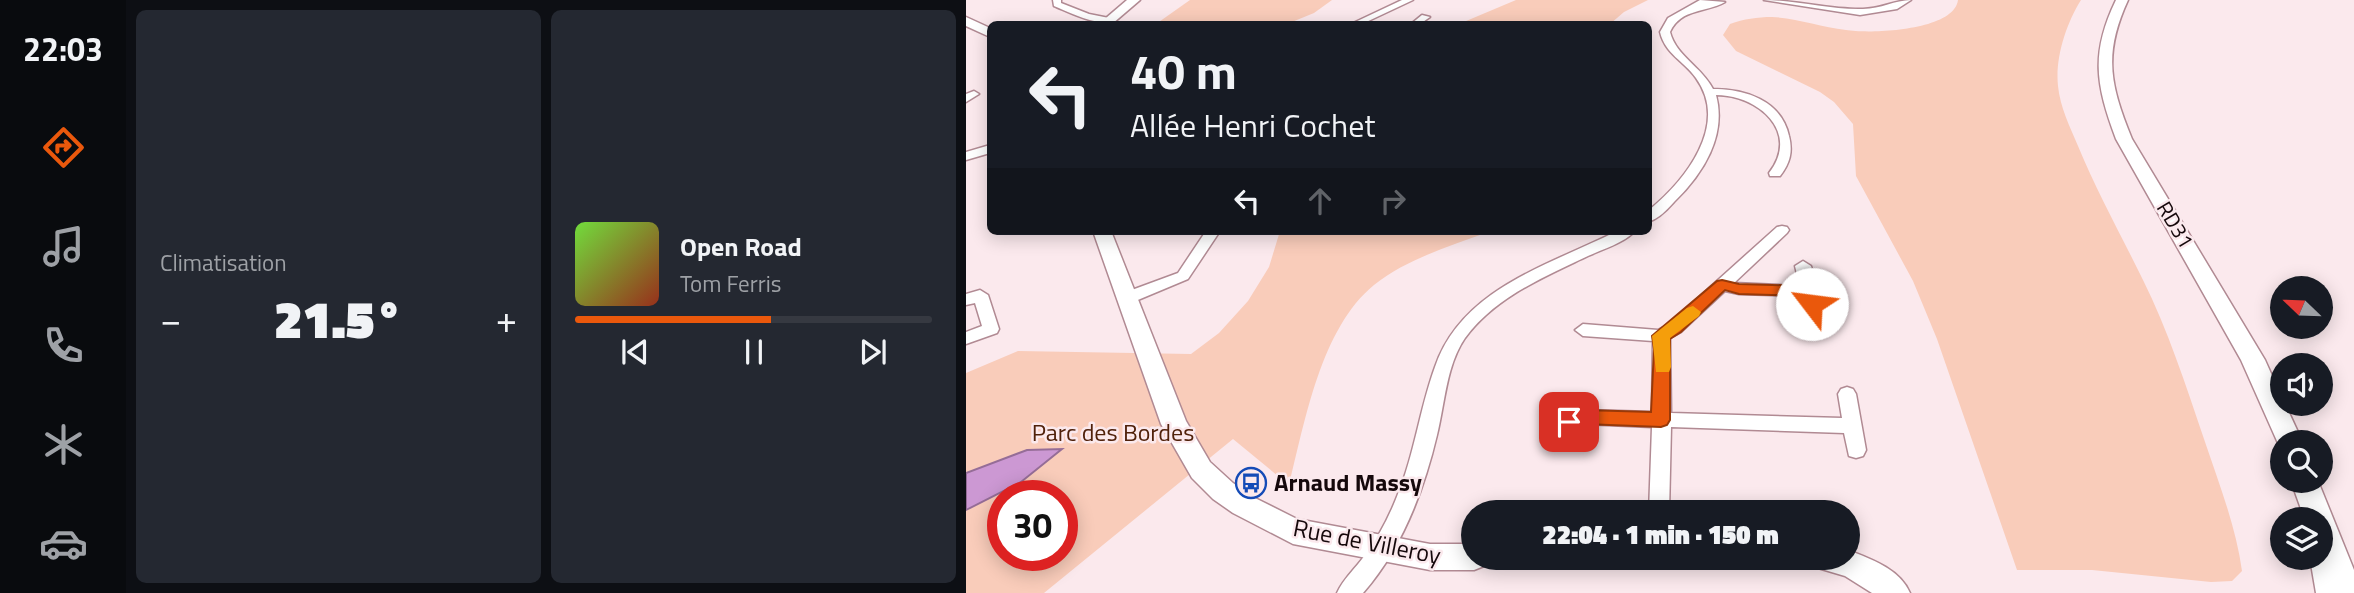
<!DOCTYPE html>
<html lang="fr">
<head>
<meta charset="utf-8">
<style>
	:root { --surface:#171b24; --page:#242831; --text:#f1f3f6; --muted:#9ea1a6; --line:#363941; --accent:#ea580c }
	body { margin:0; font-family:"Titillium Web",sans-serif; background:var(--page); color:var(--text); height:100vh; display:flex; flex-direction:column; font-size:26px; white-space:nowrap }
	* { box-sizing:border-box; margin:0 }
	p { font-size:23px; color:var(--muted) }
	.icon { flex:none; width:38px; height:38px; fill:none; stroke:currentColor; stroke-width:2; stroke-linecap:round; stroke-linejoin:round }
	.map { position:relative; flex:1; overflow:hidden }
	.panel { display:flex; flex-direction:column; gap:10px; padding:10px; background:#0d0f14; width:840px }
	.panel>* { flex:none }
	.hud { position:absolute; left:21px; top:21px; width:665px; height:214px; border-radius:10px; box-shadow:0 4px 18px #0003; background:#171b24; color:var(--text); overflow:hidden }
	.needle { width:46px; rotate:293deg }
	.controls { position:absolute; left:1304px; top:276px; display:grid; gap:14px }
	.controls a { display:grid; place-items:center; width:63px; height:63px; border-radius:50%; background:var(--surface); box-shadow:0 4px 18px #0003; font-size:35px }
	.speed { position:absolute; left:21px; top:480px; display:flex; gap:14px; font-size:35px; font-weight:700; text-align:center }
	.speed>* { display:grid; place-content:center; width:91px; height:91px; border-radius:50%; background:var(--surface); box-shadow:0 4px 18px #0003; line-height:1 }
	.speed .limit { border:10px solid #d22; background:#fff; color:#111 }
	.pin { position:absolute; display:grid; place-items:center; width:60px; height:60px; color:#fff; margin:-30px; border-radius:14px; box-shadow:0 4px 10px #0006 }
	.me { position:absolute; width:77px; margin:-38px; rotate:300deg; stroke-linejoin:round; filter:drop-shadow(0 0 5px #0008) }
	.turn { display:flex; align-items:center; gap:24px; height:147px; padding:0 28px; font-size:32px }
	.turn .icon { width:91px; height:91px; stroke-width:2.5 }
	.turn b { display:block; font-size:49px; line-height:60px }
	.lanes { display:flex; align-items:center; height:66px; padding:0 28px; background:#0003; justify-content:center; gap:35px; direction:ltr }
	.lanes .off { opacity:.35 }
	.big { font-size:52px; font-weight:800; line-height:1.1 }
	.panel .card { flex:1; display:flex; flex-direction:column; justify-content:center; gap:10px; min-width:0; padding:0 24px; border-radius:10px; background:var(--page) }
	.song { display:flex; align-items:center; gap:21px }
	.cover { width:84px; height:84px; border-radius:10px; background:linear-gradient(135deg,hsl(100 70% 55%),hsl(10 70% 35%)) }
	.played { height:7px; border-radius:4px; background:linear-gradient(90deg,var(--accent) 55%,var(--line) 55%) }
	.keys { display:flex; justify-content:space-around; direction:ltr }
	.heat { display:flex; justify-content:space-between; align-items:center; font-size:38px; direction:ltr }
	.panel .tiles { flex:1; display:grid; gap:10px; grid-template-columns:repeat(2,1fr) }
	.trip { position:absolute; left:495px; top:500px; width:399px; height:70px; border-radius:35px; background:var(--surface); box-shadow:0 4px 18px #0003; font-weight:800; line-height:70px; text-align:center }
	main { display:flex; flex:1; min-height:0 }
	.dock { display:flex; flex-direction:column; width:126px; justify-content:space-around; align-items:center; background:#090b0e; color:var(--muted) }
	.dock .icon { width:49px; height:49px }
	.dock .on { color:var(--accent) }
	.dock b { font-size:32px; color:var(--text) }
	.map>svg:first-child { display:block }
</style>
</head>
<body>
<main>
<nav class="dock">
<b>22:03</b>
<svg class="icon on" aria-label="directions" viewBox="0 0 24 24"><path d="M12 3l9 9-9 9-9-9zM9 14v-3h6M13 9l2 2-2 2"/></svg>
<svg class="icon" aria-label="music" viewBox="0 0 24 24"><path d="M9 18V5l10-2v13"/><circle cx="6" cy="18" r="3"/><circle cx="16" cy="16" r="3"/></svg>
<svg class="icon" aria-label="phone" viewBox="0 0 24 24"><path d="M5 4h4l2 5-3 2q2 4 5 5l2-3 5 2v4C11 20 4 13 5 4z"/></svg>
<svg class="icon" aria-label="climate" viewBox="0 0 24 24"><path d="M12 3v18M4 7l16 10M4 17L20 7"/></svg>
<svg class="icon" aria-label="car" viewBox="0 0 24 24"><path d="M5 17H2v-5l4-1 3-4h7l3 4 3 1v5h-3M9 17h6M6 11h13"/><circle cx="7" cy="17" r="2"/><circle cx="17" cy="17" r="2"/></svg>
</nav>
<section class="panel">
<div class="tiles">
<div class="card"><p>Climatisation</p>
<div class="heat"><a>−</a><b class="big">21.5°</b><a>+</a></div>
</div>
<div class="card">
<div class="song"><i class="cover"></i><div><b>Open Road</b><p>Tom Ferris</p></div></div>
<div class="played"></div>
<div class="keys"><svg class="icon" aria-label="previous" viewBox="0 0 24 24"><path d="M18 5L8 12l10 7zM5 5v14"/></svg><svg class="icon" aria-label="pause" viewBox="0 0 24 24"><path d="M8 5v14M16 5v14"/></svg><svg class="icon" aria-label="next" viewBox="0 0 24 24"><path d="M6 5l10 7-10 7zM19 5v14"/></svg></div>
</div>
</div>
</section>
<div class="map">
<svg width="1388" height="593" viewBox="0 0 1388 593">
	<rect width="100%" height="100%" fill="#fbe9ed"/>
	<g fill="#f9ccba" fill-rule="evenodd">
		<path d="M 224,0 L 366,0 L 348,13 L 321,24 L 190,24 Z"/>
		<path d="M 550,0 L 682,0 L 658,12 L 644,24 L 493,24 Z"/>
		<path d="M 992,0 L 1115,0 C 1100,24 1089,58 1092,86 C 1094,107 1104,127 1112,146 C 1131,192 1155,235 1177,280 C 1202,330 1220,386 1238,439 C 1252,481 1270,526 1276,571 L 1266,581 L 1245,582 L 1126,570 L 1051,570 L 971,339 L 947,281 L 890,176 L 887,124 L 868,102 L 854,92 L 770,51 L 757,35 L 764,24 C 778,19 791,17 806,17 C 831,18 855,27 880,30 C 904,34 988,31 992,0 Z"/>
		<path d="M 314,231 L 525,231 C 485,246 442,258 408,285 C 355,328 339,421 323,485 L 267,439 L 78,593 L 0,593 L 0,373 L 52,351 L 225,354 L 253,333 L 282,301 L 303,267 ZM 37,495 L 96,495 L 96,555 L 37,555 Z"/>
	</g>
	<path fill="#cc98d3" stroke="#956d97" stroke-width="2" d="M 96,449 L 55,482 L 0,510 L 0,473 L 61,450 Z"/>
	<g fill="none" stroke-linecap="round" stroke-linejoin="round">
		<g stroke="#b18a93" stroke-width="3">
			<g id="street">
				<path d="M 87,0 L 95,0 L 95,3 L 123,14 L 148,19 C 132,28 103,12 88,6 Z"/>
				<path d="M 436,0 L 447,0 L 396,24 L 385,24 Z"/>
				<path d="M 734,0 L 759,2 C 740,13 715,8 704,32 C 710,56 736,67 747,89 C 779,89 815,100 823,136 C 827,152 824,163 814,176 L 804,176 L 803,173 C 835,132 792,95 750,95 C 761,136 737,174 708,202 C 701,210 692,219 682,222 L 682,211 C 719,181 764,125 730,78 C 718,61 699,54 694,32 L 702,18 Z"/>
				<path d="M 798,0 C 831,0 864,10 897,9 C 915,9 929,0 945,0 L 931,9 L 894,15 Z"/>
				<path d="M 456,15 L 464,17 L 454,24 L 445,24 Z"/>
				<path d="M 8,91 L 13,94 L 0,102 L 0,94 Z"/>
				<path d="M 24,145 L 24,153 L 0,160 L 0,152 Z"/>
				<path d="M 816,226 L 821,227 L 823,230 L 821,233 L 768,283 L 834,286 L 829,266 L 837,261 L 845,266 L 854,304 L 846,309 L 840,308 L 836,296 L 773,294 L 759,291 L 715,332 L 704,338 L 705,413 L 876,418 L 872,394 L 875,389 L 881,387 L 887,389 L 890,394 L 900,450 L 897,456 L 890,458 L 883,456 L 878,433 L 705,427 L 703,513 L 683,513 L 686,427 L 618,424 L 602,429 L 595,427 L 593,422 L 595,417 L 618,410 L 686,412 L 687,341 L 617,336 L 609,330 L 617,324 L 692,330 L 703,324 L 811,227 Z"/>
				<path d="M 240,231 L 254,231 L 222,279 L 167,302 L 155,302 L 153,298 L 155,294 L 212,273 Z"/>
				<path d="M 651,231 L 669,231 C 658,243 637,249 622,256 C 578,277 529,297 499,338 C 480,366 479,403 471,435 C 458,490 435,550 397,593 L 371,593 C 377,579 390,568 399,555 C 412,538 422,519 430,499 C 449,454 453,411 469,367 C 496,288 584,265 651,231 Z"/>
				<path d="M 14,290 L 22,295 L 33,329 L 31,333 L 0,344 L 0,332 L 16,326 L 9,303 L 0,305 L 0,294 Z"/>
			</g>
		</g>
		<g stroke="#b18a93" stroke-width="3">
			<g id="secondary">
				<path d="M 161,0 L 174,0 L 146,24 L 133,24 Z"/>
				<path d="M 1150,0 L 1162,0 C 1137,54 1144,85 1166,139 L 1299,360 L 1316,398 L 1316,404 L 1319,404 L 1337,443 L 1316,443 L 1315,450 L 1275,360 L 1150,139 C 1130,85 1124,54 1150,0 Z"/>
				<path d="M 0,17 L 24,28 L 24,37 L 0,26 Z"/>
				<path d="M 127,231 L 145,231 L 220,421 L 244,462 L 267,483 L 287,497 L 331,519 L 464,544 L 508,544 L 508,558 L 522,558 L 518,566 L 508,570 L 464,570 L 327,544 L 267,513 L 247,499 L 226,478 L 195,424 Z"/>
				<path d="M 1325,481 L 1352,481 L 1388,570 L 1388,593 L 1350,593 L 1344,558 L 1354,558 L 1354,520 L 1339,520 Z"/>
				<path d="M 882,550 C 905,559 934,569 944,593 L 906,593 L 879,576 L 852,568 L 847,558 L 882,558 Z"/>
			</g>
		</g>
		<use href="#street" fill="#fff" fill-rule="evenodd"/>
		<use href="#secondary" fill="#fff" fill-rule="evenodd"/>
	</g>
	<path fill="#ea580c" stroke="#983908" stroke-width="2" d="M 756,280 L 773,284 L 844,286 L 852,291 L 854,304 L 846,309 L 840,308 L 837,296 L 773,294 L 759,290 L 715,332 L 704,339 L 704,420 L 701,425 L 695,427 L 618,424 L 603,429 L 596,427 L 593,422 L 596,417 L 618,410 L 685,412 L 688,349 L 686,336 L 751,281 Z"/>
	<path fill="#f59e0b" d="M 727,306 L 735,312 L 733,316 L 704,338 L 705,367 L 703,372 L 690,372 L 686,336 L 721,308 Z"/>
	<defs>
		<g id="bus-ring" transform="scale(1.575)"><circle r="9.5" fill="#fbe9ed" stroke="#144bb7" stroke-width="1.5"/><path d="M-5-6H5V4H4V6H2V4H-2V6H-4V4H-5ZM-3.5-4V0h7V-4ZM-3.5 1.2v1.5H-2V1.2ZM2 1.2v1.5H3.5V1.2Z" fill="#144bb7"/></g>
	</defs>
	<g fill-rule="evenodd">
		<use href="#bus-ring" x="285" y="483"/>
	</g>
	<g text-anchor="middle" stroke-width="5" stroke-linejoin="round" paint-order="stroke">
		<g font-size="21" fill="#15080b" stroke="#fbe9ed">
			<text transform="translate(1209 225) rotate(59)" y="7">RD31</text>
		</g>
		<g font-size="24" fill="#50210a" stroke="#fbe9ed">
			<text x="147" y="441">Parc des Bordes</text>
		</g>
		<g font-size="24" font-weight="bold" fill="#15080b" stroke="#fbe9ed" text-anchor="start">
			<text x="308" y="491">Arnaud Massy</text>
		</g>
		<g font-size="24" fill="#15080b" stroke="#fbe9ed">
			<text transform="translate(401 542) rotate(11)" y="8">Rue de Villeroy</text>
		</g>
	</g>
</svg>
<div class="controls">
<a><svg class="needle" viewBox="-14 -14 28 28"><path d="M0-13l5 13h-10z" fill="#e53935"/><path d="M0 13l5-13h-10z" fill="#9ea1a6"/></svg></a>
<a><svg class="icon" aria-label="sound" viewBox="0 0 24 24"><path d="M4 9h4l5-4v14l-5-4H4zM17 9q2 3 0 6"/></svg></a>
<a><svg class="icon" aria-label="search" viewBox="0 0 24 24"><circle cx="10" cy="10" r="6"/><path d="M15 15l6 6"/></svg></a>
<a><svg class="icon" aria-label="layers" viewBox="0 0 24 24"><path d="M12 4l9 5-9 5-9-5zM3 14l9 5 9-5"/></svg></a>
</div>
<div class="speed"><div class="limit">30</div></div>
<div class="pin" style="left:603px;top:422px;background:#d93025"><svg class="icon" aria-label="arrive" viewBox="0 0 24 24"><path d="M6 21V4h12l-3 4 3 4H6"/></svg></div>
<svg class="me" style="left:846px;top:304px" viewBox="-20 -20 40 40"><circle r="19" fill="#fff"/><path d="M0-13L10 11 0 6-10 11z" fill="#ea580c"/></svg>
<div class="trip">22:04 · 1 min · 150 m</div>
<div class="hud">
<div class="turn"><svg class="icon" aria-label="left" viewBox="0 0 24 24"><path d="M17 20v-9H6M10 6l-5 5 5 5"/></svg><div><b>40 m</b>Allée Henri Cochet</div></div>
<div class="lanes"><svg class="icon" aria-label="left" viewBox="0 0 24 24"><path d="M17 20v-9H6M10 6l-5 5 5 5"/></svg><svg class="icon off" aria-label="ahead" viewBox="0 0 24 24"><path d="M12 20V5M6 11l6-6 6 6"/></svg><svg class="icon off" aria-label="right" viewBox="0 0 24 24"><path d="M7 20v-9h11M14 6l5 5-5 5"/></svg></div>
</div>
</div>
</main>
</body>
</html>
